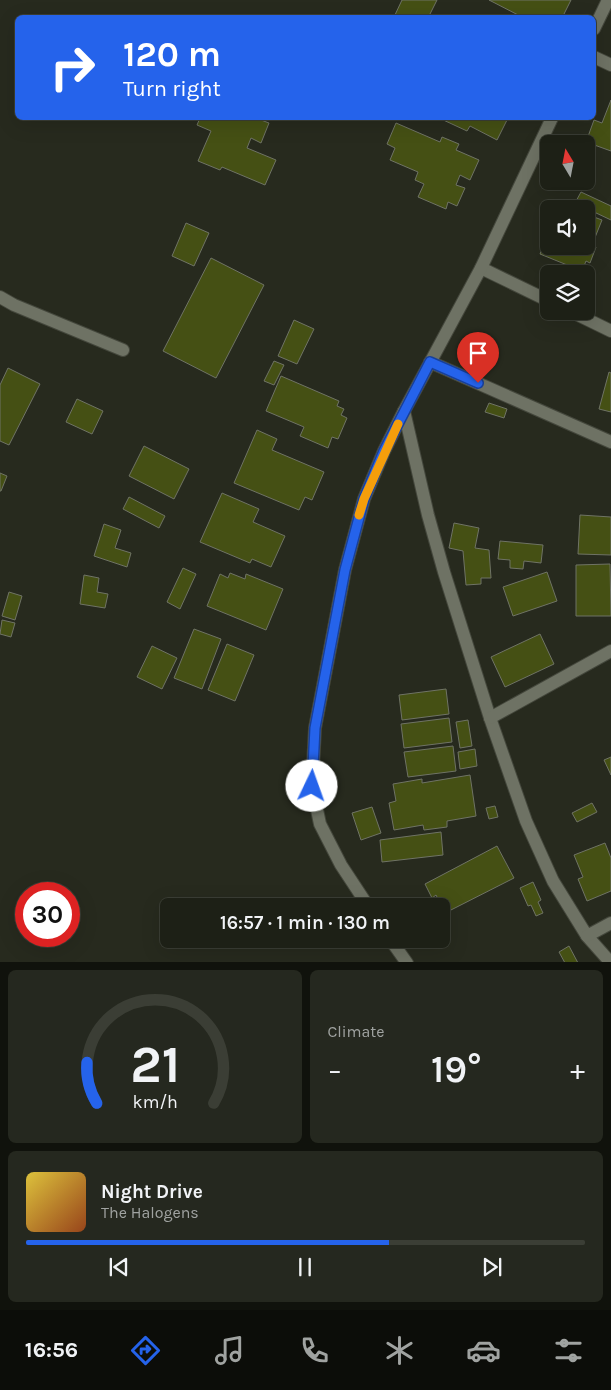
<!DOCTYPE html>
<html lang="en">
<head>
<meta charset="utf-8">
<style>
	:root { --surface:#1d2016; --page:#25281f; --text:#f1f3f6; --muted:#a0a3a1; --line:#3b3e35; --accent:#2563eb }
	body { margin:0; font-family:Karla,sans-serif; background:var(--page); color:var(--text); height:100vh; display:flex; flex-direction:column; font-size:19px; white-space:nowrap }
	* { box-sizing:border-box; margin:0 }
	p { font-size:16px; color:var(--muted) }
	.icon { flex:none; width:28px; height:28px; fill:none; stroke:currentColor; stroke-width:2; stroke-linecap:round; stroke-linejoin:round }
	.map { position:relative; height:962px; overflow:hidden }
	.sheet { display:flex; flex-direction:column; gap:8px; padding:8px; background:#10120c; flex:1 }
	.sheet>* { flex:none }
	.hud { position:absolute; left:15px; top:15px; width:581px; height:105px; border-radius:8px; box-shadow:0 5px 20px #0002,0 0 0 1px var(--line); background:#2563eb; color:#fff; overflow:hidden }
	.needle { width:32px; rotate:350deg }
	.buttons { position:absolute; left:540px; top:135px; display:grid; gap:10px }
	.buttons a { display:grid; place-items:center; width:55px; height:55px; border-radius:8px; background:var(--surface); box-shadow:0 5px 20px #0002,0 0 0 1px var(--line); font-size:25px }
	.speed { position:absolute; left:15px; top:882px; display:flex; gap:10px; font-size:25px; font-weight:700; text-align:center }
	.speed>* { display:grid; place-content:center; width:65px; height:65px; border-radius:50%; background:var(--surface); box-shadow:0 5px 20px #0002,0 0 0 1px var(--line); line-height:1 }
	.speed .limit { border:8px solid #d22; background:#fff; color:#111 }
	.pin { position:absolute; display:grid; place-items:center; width:42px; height:42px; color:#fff; margin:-51px -21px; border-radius:50% 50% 50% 0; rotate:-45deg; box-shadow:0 0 5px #0007 }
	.pin .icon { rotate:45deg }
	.me { position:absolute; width:55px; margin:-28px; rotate:3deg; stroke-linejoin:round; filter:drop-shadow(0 0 4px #0008) }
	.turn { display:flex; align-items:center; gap:18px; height:105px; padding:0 25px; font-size:22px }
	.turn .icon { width:65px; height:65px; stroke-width:2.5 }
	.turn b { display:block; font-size:35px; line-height:42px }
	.big { font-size:38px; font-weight:600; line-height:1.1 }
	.sheet .widget { flex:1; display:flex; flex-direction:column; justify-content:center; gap:8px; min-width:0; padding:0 18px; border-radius:8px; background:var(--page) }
	.sheet .dial { align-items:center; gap:0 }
	.dial svg { height:130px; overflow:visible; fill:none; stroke:var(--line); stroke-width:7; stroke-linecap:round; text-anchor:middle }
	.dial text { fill:var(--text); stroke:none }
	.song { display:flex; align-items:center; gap:15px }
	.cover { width:60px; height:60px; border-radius:8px; background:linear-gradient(135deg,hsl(50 70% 55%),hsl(20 70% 35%)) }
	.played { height:5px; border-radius:2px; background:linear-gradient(90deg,var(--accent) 65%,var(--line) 65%) }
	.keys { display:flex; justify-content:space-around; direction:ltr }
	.heat { display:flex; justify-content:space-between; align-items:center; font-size:28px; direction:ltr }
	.sheet .tiles { flex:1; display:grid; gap:8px; grid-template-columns:1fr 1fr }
	.widget:last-child { grid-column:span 2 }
	.trip { position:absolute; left:160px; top:898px; width:290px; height:50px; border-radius:8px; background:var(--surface); box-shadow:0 5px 20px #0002,0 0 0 1px var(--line); font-weight:600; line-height:50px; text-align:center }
	.tab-bar { display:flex; height:80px; justify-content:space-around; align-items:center; background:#0c0d09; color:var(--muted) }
	.tab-bar .icon { width:35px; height:35px }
	.tab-bar .current { color:var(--accent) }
	.tab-bar b { font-size:22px; color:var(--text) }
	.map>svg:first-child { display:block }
</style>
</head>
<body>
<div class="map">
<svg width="611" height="963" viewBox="0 0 611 963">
	<rect width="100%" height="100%" fill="#272a1e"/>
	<g fill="#455014" stroke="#6f7365">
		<path d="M 402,0 L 437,0 L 428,18 L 395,18 L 394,17 Z"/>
		<path d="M 489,0 L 571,0 L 562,18 L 524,18 Z"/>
		<path d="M 611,100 L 611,151 L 586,142 L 594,120 L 602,123 Z"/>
		<path d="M 200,118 L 262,118 L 261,120 L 269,123 L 261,143 L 251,138 L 247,148 L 276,160 L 265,185 L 222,167 L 220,170 L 198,161 L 211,131 L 197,125 Z"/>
		<path d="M 439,118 L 508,118 L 497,140 L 470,126 L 467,131 Z"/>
		<path d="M 396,123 L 440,142 L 442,137 L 459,144 L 456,150 L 479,160 L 470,180 L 460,175 L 456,185 L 465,188 L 457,206 L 448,202 L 446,209 L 418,197 L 424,184 L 415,180 L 418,172 L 390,160 L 395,148 L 387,144 Z"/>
		<path d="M 581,192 L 611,206 L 611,220 L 575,203 Z"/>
		<path d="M 586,214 L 602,220 L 592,245 L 596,247 L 590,263 L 586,261 L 582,271 L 540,254 L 549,233 L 549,246 L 586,246 Z"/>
		<path d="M 186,223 L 209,233 L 194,266 L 172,256 Z"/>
		<path d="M 211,258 L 264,285 L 216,378 L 163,351 Z"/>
		<path d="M 294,320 L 314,329 L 297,364 L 278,356 Z"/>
		<path d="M 274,361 L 284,365 L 274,385 L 264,381 Z"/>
		<path d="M 8,368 L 40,384 L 9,445 L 0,441 L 0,385 Z"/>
		<path d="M 609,372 L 611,373 L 611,412 L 599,409 Z"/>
		<path d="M 281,376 L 339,401 L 337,406 L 344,409 L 341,415 L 347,418 L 338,439 L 332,437 L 328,448 L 300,436 L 304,427 L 266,411 Z"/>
		<path d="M 77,399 L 103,411 L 92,434 L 66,422 Z"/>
		<path d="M 489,403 L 507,409 L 504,418 L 485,412 Z"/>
		<path d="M 257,430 L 277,439 L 272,450 L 324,472 L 312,500 L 305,497 L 299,510 L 234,483 Z"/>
		<path d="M 144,446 L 189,469 L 174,499 L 129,476 Z"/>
		<path d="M 0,473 L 7,476 L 1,491 L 0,491 Z"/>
		<path d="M 222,493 L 259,509 L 253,522 L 285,536 L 271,567 L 252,559 L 250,563 L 200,542 Z"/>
		<path d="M 129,497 L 165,516 L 159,528 L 123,509 Z"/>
		<path d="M 580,515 L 611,517 L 611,555 L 578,554 Z"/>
		<path d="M 454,523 L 479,528 L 475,548 L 489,550 L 491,578 L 481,578 L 481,584 L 466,585 L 463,551 L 449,548 Z"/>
		<path d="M 104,524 L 121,530 L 115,548 L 131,553 L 127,567 L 94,556 Z"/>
		<path d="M 500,541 L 543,545 L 541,563 L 524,561 L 523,569 L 510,568 L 510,560 L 498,559 Z"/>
		<path d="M 610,564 L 611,616 L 576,616 L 576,565 Z"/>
		<path d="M 183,568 L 196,574 L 180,609 L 167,602 Z"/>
		<path d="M 547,572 L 557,601 L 513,616 L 503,587 Z"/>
		<path d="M 230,573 L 245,579 L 246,574 L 283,589 L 266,630 L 207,606 L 220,574 L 228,578 Z"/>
		<path d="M 84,575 L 99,578 L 97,592 L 108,594 L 105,608 L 80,604 Z"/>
		<path d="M 9,592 L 22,596 L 15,620 L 2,616 Z"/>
		<path d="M 2,620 L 15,623 L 11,637 L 0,634 Z"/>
		<path d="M 194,629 L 221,639 L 202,689 L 174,678 Z"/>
		<path d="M 540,634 L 554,664 L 505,687 L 491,657 Z"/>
		<path d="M 227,644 L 254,655 L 235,701 L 208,690 Z"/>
		<path d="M 152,646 L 177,658 L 162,689 L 137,677 Z"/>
		<path d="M 446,689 L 449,714 L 402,720 L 399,695 Z"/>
		<path d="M 449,718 L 452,742 L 404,748 L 401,724 Z"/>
		<path d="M 468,720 L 472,746 L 460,748 L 456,722 Z"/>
		<path d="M 453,746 L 456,771 L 408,777 L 404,752 Z"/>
		<path d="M 475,749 L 477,766 L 460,769 L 458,752 Z"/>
		<path d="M 611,757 L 611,775 L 604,760 Z"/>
		<path d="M 470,775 L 476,816 L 447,821 L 447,827 L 424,830 L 423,825 L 394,830 L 389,803 L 396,801 L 393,784 L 422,779 L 422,783 Z"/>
		<path d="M 592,803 L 597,812 L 577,822 L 572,813 Z"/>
		<path d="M 495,806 L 498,817 L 489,819 L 486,808 Z"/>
		<path d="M 372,807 L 381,833 L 361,840 L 352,813 Z"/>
		<path d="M 441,832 L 443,855 L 382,862 L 380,840 Z"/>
		<path d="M 605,843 L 611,858 L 611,891 L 587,901 L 578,879 L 583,877 L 574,855 Z"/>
		<path d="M 497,846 L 514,878 L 445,913 L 436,895 L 432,898 L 425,884 Z"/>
		<path d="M 533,882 L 541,900 L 538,902 L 543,913 L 536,916 L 531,905 L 528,906 L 520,888 Z"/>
		<path d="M 569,946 L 578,963 L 565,963 L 559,952 Z"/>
	</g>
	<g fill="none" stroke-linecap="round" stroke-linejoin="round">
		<g stroke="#44473c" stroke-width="14">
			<g id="minor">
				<path d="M 594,29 L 608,0"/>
				<path d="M 594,57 L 611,65"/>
				<path d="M 481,268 L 549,301"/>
				<path d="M 0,297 L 14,305 L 123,350"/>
				<path d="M 570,311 L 611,331"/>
				<path d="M 430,362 L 611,442"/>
				<path d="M 404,411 L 428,515 L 444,572 L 490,718 L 526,821 L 553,881 L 587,936 L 611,963"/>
				<path d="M 490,718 L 611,651"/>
				<path d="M 368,906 L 341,865 L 320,824 L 312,786 L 315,728 L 345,570 L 364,499 L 384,451 L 404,411 L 481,268 L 552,118"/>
				<path d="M 587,936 L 611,923"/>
				<path d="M 390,939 L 407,963"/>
			</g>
		</g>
		<use href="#minor" stroke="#6e7264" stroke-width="12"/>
	</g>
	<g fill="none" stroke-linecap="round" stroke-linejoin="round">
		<g stroke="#184099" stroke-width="12">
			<path id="route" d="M 312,786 L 315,728 L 345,570 L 364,499 L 384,451 L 430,362 L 478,383"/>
		</g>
		<use href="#route" stroke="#2563eb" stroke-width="9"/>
		<path stroke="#f59e0b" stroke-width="9" d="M 359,515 L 364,499 L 398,424"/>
	</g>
</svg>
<div class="buttons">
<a><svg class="needle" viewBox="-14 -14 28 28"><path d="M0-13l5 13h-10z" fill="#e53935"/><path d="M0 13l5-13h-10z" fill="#a0a3a1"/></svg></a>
<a><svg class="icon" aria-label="sound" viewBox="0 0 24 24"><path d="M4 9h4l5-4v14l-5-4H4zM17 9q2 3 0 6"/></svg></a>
<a><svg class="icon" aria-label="layers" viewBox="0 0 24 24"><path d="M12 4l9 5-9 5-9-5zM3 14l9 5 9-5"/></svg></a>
</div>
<div class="speed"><div class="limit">30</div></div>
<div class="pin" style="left:478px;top:383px;background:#d93025"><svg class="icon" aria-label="arrive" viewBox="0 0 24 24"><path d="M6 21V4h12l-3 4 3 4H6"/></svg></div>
<svg class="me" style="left:312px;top:786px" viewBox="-20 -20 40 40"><circle r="19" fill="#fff"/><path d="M0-13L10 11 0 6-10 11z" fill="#2563eb"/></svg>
<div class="trip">16:57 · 1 min · 130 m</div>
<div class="hud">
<div class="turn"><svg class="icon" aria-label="right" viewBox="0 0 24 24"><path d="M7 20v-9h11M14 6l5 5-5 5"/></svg><div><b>120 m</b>Turn right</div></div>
</div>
</div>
<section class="sheet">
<div class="tiles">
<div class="widget dial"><svg viewBox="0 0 100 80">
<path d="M14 69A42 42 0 1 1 86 69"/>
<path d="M14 69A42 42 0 0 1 8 44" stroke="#2563eb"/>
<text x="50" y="56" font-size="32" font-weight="700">21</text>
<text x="50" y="72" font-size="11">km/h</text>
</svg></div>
<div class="widget"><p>Climate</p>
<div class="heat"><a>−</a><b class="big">19°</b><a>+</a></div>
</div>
<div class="widget">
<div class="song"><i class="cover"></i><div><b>Night Drive</b><p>The Halogens</p></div></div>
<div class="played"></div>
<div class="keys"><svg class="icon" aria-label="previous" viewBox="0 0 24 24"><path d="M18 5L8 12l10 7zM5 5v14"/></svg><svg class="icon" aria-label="pause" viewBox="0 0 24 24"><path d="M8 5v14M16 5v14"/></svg><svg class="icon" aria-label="next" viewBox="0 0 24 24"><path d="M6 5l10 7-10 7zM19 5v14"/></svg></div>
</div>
</div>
</section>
<nav class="tab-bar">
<b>16:56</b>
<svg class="icon current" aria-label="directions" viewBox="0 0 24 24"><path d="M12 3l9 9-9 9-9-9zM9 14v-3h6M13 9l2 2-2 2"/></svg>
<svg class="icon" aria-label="music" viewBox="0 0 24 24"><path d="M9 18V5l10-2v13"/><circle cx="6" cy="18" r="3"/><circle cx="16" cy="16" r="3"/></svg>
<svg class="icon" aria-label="phone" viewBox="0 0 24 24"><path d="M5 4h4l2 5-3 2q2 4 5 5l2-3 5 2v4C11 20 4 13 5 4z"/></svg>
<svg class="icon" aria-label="climate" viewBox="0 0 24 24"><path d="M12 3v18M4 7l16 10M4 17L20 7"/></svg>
<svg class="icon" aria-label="car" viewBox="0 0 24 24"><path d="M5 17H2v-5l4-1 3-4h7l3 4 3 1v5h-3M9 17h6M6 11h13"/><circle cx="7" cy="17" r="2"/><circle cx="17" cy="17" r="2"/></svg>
<svg class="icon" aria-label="filters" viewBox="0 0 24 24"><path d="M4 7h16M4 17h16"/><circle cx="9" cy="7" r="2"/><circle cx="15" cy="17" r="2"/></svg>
</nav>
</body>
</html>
